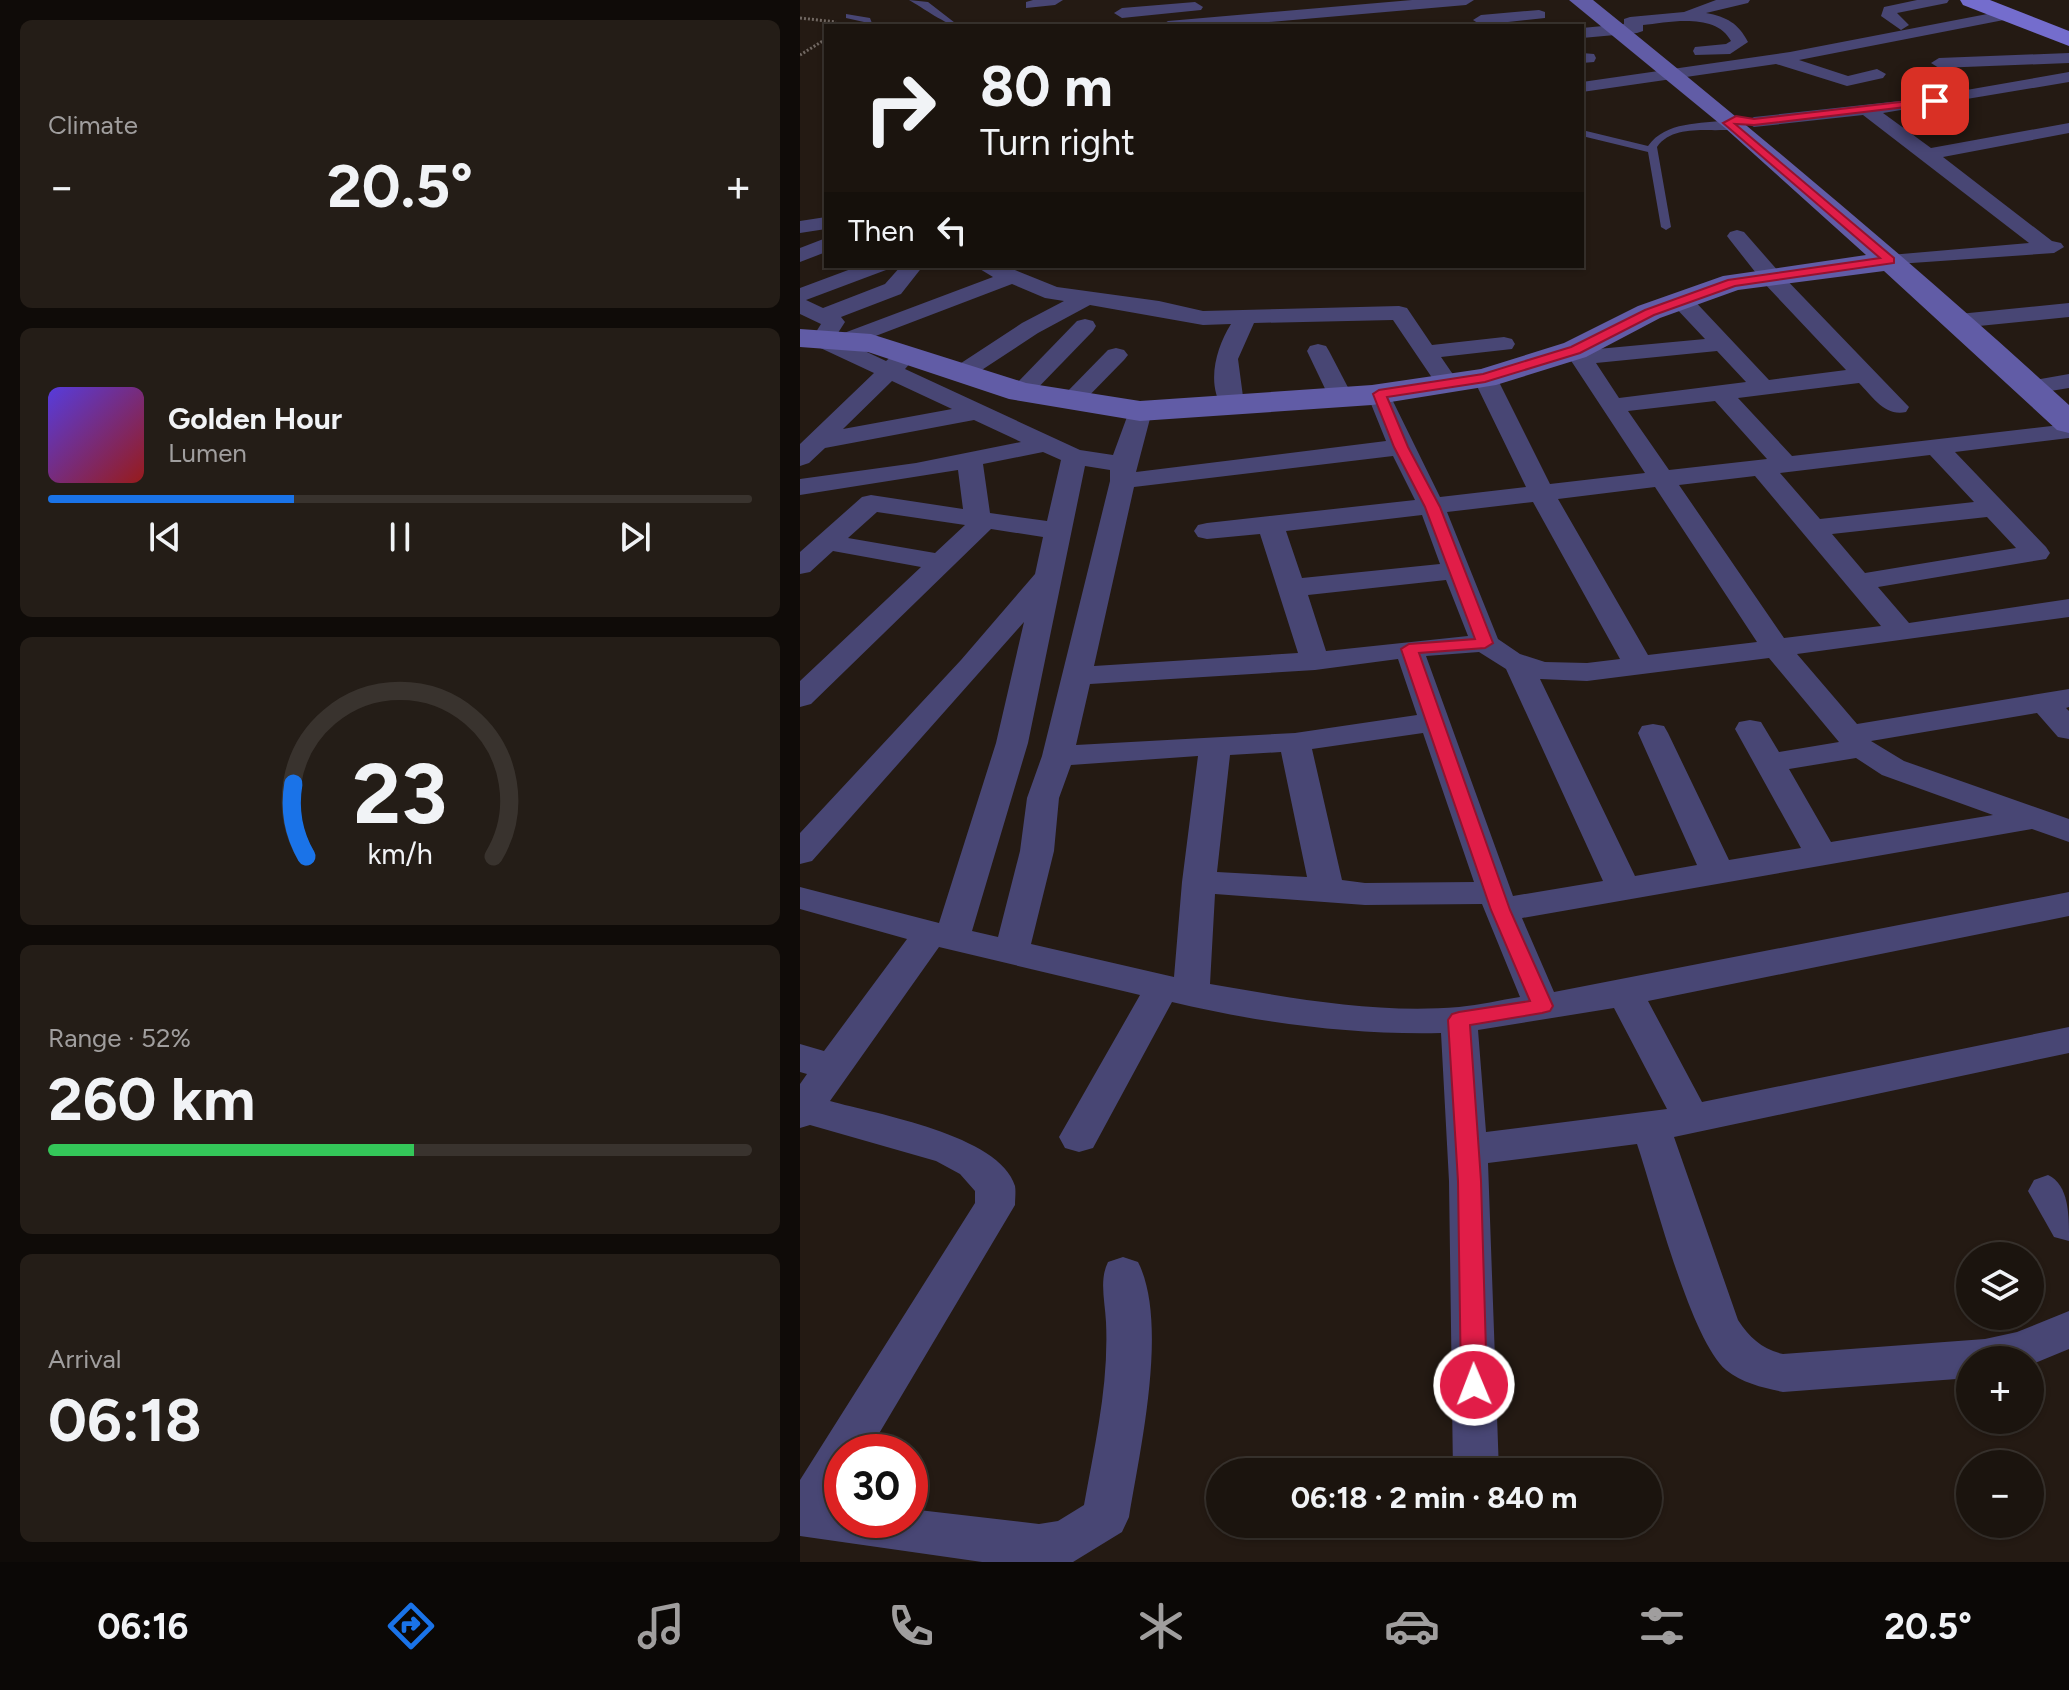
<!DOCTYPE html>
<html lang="en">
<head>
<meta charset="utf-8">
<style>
	:root { --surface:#1b140e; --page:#241d17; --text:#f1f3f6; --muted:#a09e9e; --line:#39332e; --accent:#1a73e8 }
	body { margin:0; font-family:Figtree,sans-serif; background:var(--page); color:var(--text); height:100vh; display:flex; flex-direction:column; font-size:30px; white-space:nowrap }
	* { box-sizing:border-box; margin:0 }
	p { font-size:26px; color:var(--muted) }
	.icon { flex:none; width:44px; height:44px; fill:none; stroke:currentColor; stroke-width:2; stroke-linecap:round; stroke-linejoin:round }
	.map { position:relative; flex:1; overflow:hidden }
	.details { display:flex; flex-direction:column; gap:20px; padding:20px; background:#0f0b08; width:800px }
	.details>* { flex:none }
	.guide { position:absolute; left:24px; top:24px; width:760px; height:244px; border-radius:0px; box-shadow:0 2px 6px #0004,0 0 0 2px var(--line); background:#1b140e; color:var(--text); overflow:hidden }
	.controls { position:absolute; left:1156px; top:1242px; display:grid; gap:16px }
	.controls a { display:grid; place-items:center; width:88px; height:88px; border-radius:50%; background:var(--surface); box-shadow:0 2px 6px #0004,0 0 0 2px var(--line); font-size:40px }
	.speed { position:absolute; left:24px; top:1434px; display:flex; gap:16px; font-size:40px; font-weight:700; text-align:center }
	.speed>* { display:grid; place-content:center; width:104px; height:104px; border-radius:50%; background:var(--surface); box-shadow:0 2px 6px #0004,0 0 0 2px var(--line); line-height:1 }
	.speed .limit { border:12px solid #d22; background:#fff; color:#111 }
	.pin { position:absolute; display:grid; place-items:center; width:68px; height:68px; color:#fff; margin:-34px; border-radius:16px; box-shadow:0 4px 12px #0006 }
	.me { position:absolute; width:88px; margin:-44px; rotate:359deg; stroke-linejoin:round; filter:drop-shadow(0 0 6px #0008) }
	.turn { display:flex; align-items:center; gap:28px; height:168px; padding:0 24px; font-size:36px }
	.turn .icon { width:104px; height:104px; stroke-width:2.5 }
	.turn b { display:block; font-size:56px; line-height:68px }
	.then { display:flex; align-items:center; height:76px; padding:0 24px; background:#0003; gap:16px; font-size:30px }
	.big { font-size:60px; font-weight:700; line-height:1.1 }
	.details .tile { flex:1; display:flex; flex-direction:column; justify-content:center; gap:12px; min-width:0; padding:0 28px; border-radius:12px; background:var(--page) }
	.details .dial { align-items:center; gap:0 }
	.dial svg { height:208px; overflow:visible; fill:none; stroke:var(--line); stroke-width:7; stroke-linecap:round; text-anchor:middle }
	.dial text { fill:var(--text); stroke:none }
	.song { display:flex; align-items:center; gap:24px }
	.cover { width:96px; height:96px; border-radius:12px; background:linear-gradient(135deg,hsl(250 70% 55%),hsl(0 70% 35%)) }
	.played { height:8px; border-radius:4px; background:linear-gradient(90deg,var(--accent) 35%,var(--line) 35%) }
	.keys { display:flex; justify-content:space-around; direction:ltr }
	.heat { display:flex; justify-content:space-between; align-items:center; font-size:44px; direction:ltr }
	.charge { height:12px; border-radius:6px; background:linear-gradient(90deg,#34c759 52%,var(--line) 0) }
	.trip { position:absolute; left:406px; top:1458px; width:456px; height:80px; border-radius:40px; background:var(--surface); box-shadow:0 2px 6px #0004,0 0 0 2px var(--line); font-weight:700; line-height:80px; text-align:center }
	.tabs { display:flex; height:128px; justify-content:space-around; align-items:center; background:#0b0806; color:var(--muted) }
	.tabs .icon { width:56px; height:56px }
	.tabs .selected { color:var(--accent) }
	.tabs b { font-size:36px; color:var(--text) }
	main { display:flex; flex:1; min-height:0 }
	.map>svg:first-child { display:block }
</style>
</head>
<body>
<main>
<section class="details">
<div class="tile"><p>Climate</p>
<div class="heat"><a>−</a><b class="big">20.5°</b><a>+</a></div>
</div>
<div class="tile">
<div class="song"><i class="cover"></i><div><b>Golden Hour</b><p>Lumen</p></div></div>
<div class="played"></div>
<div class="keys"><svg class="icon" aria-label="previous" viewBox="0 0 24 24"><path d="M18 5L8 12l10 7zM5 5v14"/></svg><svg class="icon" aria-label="pause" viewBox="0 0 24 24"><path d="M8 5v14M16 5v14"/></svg><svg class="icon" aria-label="next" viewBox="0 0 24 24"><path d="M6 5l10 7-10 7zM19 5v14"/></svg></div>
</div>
<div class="tile dial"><svg viewBox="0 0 100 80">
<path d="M14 69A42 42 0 1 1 86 69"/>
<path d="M14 69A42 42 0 0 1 9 41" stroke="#1a73e8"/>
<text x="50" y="56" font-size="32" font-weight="700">23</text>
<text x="50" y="72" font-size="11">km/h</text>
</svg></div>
<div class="tile"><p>Range · 52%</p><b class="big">260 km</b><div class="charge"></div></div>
<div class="tile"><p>Arrival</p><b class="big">06:18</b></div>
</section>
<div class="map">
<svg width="1269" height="1562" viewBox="0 0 1269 1562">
	<rect width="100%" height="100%" fill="#241a13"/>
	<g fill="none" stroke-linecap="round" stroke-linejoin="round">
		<g stroke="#716862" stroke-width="3" stroke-dasharray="2 2" stroke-linecap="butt">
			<path d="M 0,18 L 36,22"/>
			<path d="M 0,55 L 26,39"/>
		</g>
		<g fill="#484674" fill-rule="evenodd">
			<path d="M 109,0 L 128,2 L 159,26 C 147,26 122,7 109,0 Z"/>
			<path d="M 46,14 L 70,18 L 73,26 L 65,26 L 64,22 L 46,18 Z"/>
			<path d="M 929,120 L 936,125 L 936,129 C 910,133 874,123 857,147 L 871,227 L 866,230 L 861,227 L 848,152 L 782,136 L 782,130 L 848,146 C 866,121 900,124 929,120 Z"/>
		</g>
		<g fill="#484674" fill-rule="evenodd">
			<path d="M 233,0 L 263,0 L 255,5 L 226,8 L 226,2 Z"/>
			<path d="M 612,0 L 674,0 L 666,5 L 423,26 L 360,26 L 368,21 Z"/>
			<path d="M 916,0 L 950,0 L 948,3 L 906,13 C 927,17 938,23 948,42 L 930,54 L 895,55 L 893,51 L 895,47 L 926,44 L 931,41 C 916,12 869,22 843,25 L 843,31 L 837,33 L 782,38 L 782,28 L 824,24 L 824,19 L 830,17 L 884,12 Z"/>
			<path d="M 1117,0 L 1149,0 L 1147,3 L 1097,13 L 1109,25 L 1101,30 L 1081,16 L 1084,7 Z"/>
			<path d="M 395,2 L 403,7 L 401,10 L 322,18 L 314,13 L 322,8 Z"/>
			<path d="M 739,10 L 745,12 L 745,18 L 681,25 L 673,20 L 681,15 Z"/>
			<path d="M 1208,10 L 1216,15 L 1214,18 L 999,60 L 1048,76 L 1077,69 L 1086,74 L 1083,78 L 1047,86 L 976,64 L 782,92 L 782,82 L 990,52 Z"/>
			<path d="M 782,53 L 794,54 L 796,58 L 794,62 L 782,63 Z"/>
			<path d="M 1269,53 L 1269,63 L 1139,68 L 1131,63 L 1139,58 Z"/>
			<path d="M 1269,72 L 1269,82 L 1083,113 L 1131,148 L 1269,123 L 1269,133 L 1143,157 L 1252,241 L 1261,243 L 1264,247 L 1254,253 L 1083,265 L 1079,261 L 1090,255 L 1229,243 L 1063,115 L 954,127 L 945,122 L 954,117 L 1109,100 Z"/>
			<path d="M 26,217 L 26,229 L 0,233 L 0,221 Z"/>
			<path d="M 937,230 L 944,232 L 979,272 L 1109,407 L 1106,412 C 1085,417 1072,396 1059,383 L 938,398 L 992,456 L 1269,424 L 1269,438 L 1155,452 L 1246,547 L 1250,553 L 1246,559 L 1078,587 L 1109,623 L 1269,599 L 1269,617 L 997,654 L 1057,724 L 1269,689 L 1269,707 L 1266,708 L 1269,711 L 1269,739 L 1258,737 L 1237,713 L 1071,741 L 1104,761 L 1269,819 L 1269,842 L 1232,829 L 722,918 L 754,992 L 1269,892 L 1269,916 L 848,1001 L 902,1102 L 1269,1027 L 1269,1053 L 874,1137 L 938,1320 C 950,1338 962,1349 983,1354 L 1185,1339 L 1217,1332 L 1269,1311 L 1269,1349 L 1230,1365 L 1230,1360 L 1170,1360 L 1170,1378 L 983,1392 C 964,1388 942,1383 926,1370 C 890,1339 854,1194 837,1144 L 688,1163 L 699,1472 L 653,1472 L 649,1181 L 641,1033 C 551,1035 460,1023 372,1002 L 293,1148 L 279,1152 L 265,1148 L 259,1137 L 340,995 L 139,947 L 30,1101 C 76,1114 200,1135 215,1186 C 216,1192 215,1199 215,1205 L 68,1452 L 42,1452 L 42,1520 L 110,1520 L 110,1509 L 239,1524 L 258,1521 L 284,1505 C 295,1444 309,1384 306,1322 C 305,1301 299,1280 308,1262 L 323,1257 L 338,1262 C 369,1323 340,1450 329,1517 L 322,1532 L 273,1562 L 182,1562 L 0,1536 L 0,1480 L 175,1203 L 175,1191 L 160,1174 L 136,1161 L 10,1125 L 0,1128 L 0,1084 L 7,1074 L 0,1072 L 0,1044 L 24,1051 L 107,939 L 0,909 L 0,887 L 139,923 L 196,743 L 224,622 L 12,861 L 0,864 L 0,833 L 161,660 L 235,574 L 243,537 L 191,529 L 11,704 L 0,707 L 0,681 L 121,567 L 33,551 L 10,572 L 0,574 L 0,552 L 62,497 L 71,495 L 163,509 L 158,470 L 0,495 L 0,479 L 116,463 L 221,442 L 174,420 L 25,448 L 9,463 L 0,466 L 0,444 L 74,373 L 14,345 L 11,340 L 21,324 L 0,314 L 0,288 L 59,266 L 90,266 L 86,270 L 6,300 L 23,308 L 85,284 L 101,266 L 123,266 L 101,294 L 41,317 L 45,322 L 36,336 L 193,277 L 175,266 L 205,266 L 257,287 L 359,301 L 403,311 L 599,306 L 607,308 L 632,345 L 704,337 L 712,339 L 715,344 L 712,349 L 641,357 L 661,386 L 657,391 L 641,391 L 593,320 L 454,323 L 438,359 L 444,404 L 441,409 L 423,409 C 406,383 416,348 431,324 L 403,325 L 290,305 L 238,333 L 171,377 L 155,377 L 151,372 L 155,367 L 222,323 L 264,301 L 245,298 L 212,284 L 52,345 L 86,361 L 93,355 L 109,355 L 113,360 L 105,369 L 280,450 L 313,455 L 331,406 L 349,406 L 352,411 L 336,472 L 586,441 L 567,394 L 571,389 L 587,389 L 640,497 L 726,487 L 673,378 L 677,373 L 693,373 L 697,378 L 750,484 L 845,473 L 764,350 L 767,345 L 783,345 L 787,350 L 905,339 L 873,305 L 870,300 L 873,295 L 889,295 L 969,380 L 1046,370 L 963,282 L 930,240 L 927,236 L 930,232 ZM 917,351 L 946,382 L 819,398 L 796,363 ZM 92,381 L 152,409 L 43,429 ZM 915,401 L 967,459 L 869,470 L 828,411 ZM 243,452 L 261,460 L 247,521 L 190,513 L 183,464 ZM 1130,455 L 1174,502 L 1020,519 L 980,473 ZM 593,456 L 615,500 L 407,523 L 398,525 L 394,531 L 398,537 L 407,539 L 460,534 L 498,653 L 294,666 L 334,487 ZM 285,466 L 310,470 L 310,481 L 242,756 L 227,798 L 220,851 L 198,937 L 172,931 L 228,743 ZM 955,476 L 1081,626 L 984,638 L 879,485 ZM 855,487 L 957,642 L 848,655 L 758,499 ZM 733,502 L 820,659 L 787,663 L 745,662 L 720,654 L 698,639 L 647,512 ZM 77,512 L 165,525 L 135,553 L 48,538 ZM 622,515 L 640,564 L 502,578 L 486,531 ZM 1187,517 L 1216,548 L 1065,573 L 1032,534 ZM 646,580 L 668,636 L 526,651 L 508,595 ZM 679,652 L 706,669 L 803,881 L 713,896 L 626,656 ZM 969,658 L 1039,742 L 979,752 L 961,722 L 950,720 L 939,722 L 935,729 L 1001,848 L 929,860 L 868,733 L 864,726 L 853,724 L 842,726 L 838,733 L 897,865 L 835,876 L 740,679 L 787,681 ZM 598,659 L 617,715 L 495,733 L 276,745 L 290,684 L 515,670 ZM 623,733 L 674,882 L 565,883 L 542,880 L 512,749 ZM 481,752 L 507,877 L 417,872 L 430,755 ZM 398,756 L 382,882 L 374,977 L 231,944 L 254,851 L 259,798 L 271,765 ZM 1056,758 L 1082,775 L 1193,815 L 1031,842 L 989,769 ZM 415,894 L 565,905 L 682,904 L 720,997 C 700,1000 680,1005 659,1007 C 576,1014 492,998 410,984 ZM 814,1008 L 867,1109 L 686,1132 L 678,1030 Z"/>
			<path d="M 26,238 L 26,252 L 0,262 L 0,248 Z"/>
			<path d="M 1269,303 L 1269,317 L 1159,328 L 1148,321 L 1159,314 Z"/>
			<path d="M 285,319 L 293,321 L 296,326 L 293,331 L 229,397 L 213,397 L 209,392 L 213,387 L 277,321 Z"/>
			<path d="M 518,344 L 526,346 L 529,351 L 553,397 L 549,402 L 533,402 L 529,397 L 507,351 L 510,346 Z"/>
			<path d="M 316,348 L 324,350 L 328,355 L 324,360 L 278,407 L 262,407 L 258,402 L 262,397 L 308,350 Z"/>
			<path d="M 1269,374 L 1269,388 L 1232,394 L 1224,392 L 1220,387 L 1224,382 Z"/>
			<path d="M 1248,1175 C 1269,1185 1269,1214 1269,1241 L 1254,1237 L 1228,1191 L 1234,1180 Z"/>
		</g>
		<path fill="#615ca6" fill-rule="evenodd" d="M 769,0 L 793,0 C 955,131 1115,264 1269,405 L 1269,433 L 1257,430 L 1084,271 L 938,290 L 860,318 L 786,357 L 696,385 L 572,405 L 340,421 L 209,399 L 68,352 L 0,347 L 0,329 L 71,334 L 226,383 L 340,401 L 572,385 L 681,369 L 764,343 L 838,306 L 923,276 L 1066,255 L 925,128 Z"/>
		<path fill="#746dcd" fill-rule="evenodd" d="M 1160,0 L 1190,0 L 1269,31 L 1269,46 L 1163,5 Z"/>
	</g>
	<path fill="#e11d48" stroke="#92132f" stroke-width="2" d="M 1135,98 L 1139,99 L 1139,103 L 954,125 L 935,124 L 1094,258 L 1094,263 L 935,286 L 854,315 L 780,353 L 685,382 L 587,397 L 608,447 L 640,507 L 693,643 L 685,648 L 619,653 L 710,910 L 753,1006 L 750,1011 L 742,1013 L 670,1025 L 681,1181 L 687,1385 L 683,1392 L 674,1396 L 665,1392 L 661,1385 L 658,1181 L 648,1020 L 652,1014 L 659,1012 L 730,1001 L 691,910 L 601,649 L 609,644 L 675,639 L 625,507 L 594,447 L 573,394 L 579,390 L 683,374 L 771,347 L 845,310 L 928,280 L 1080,258 L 923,123 L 936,116 L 954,119 Z"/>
</svg>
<div class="controls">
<a><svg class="icon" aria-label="layers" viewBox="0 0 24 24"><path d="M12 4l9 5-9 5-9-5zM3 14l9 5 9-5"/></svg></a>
<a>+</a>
<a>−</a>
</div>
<div class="speed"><div class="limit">30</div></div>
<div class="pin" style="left:1135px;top:101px;background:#d93025"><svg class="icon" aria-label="arrive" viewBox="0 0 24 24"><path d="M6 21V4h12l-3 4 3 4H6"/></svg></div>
<svg class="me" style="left:674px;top:1385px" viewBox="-20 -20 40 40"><circle r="17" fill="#e11d48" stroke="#fff" stroke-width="3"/><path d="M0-11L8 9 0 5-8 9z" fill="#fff"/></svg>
<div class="trip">06:18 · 2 min · 840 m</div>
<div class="guide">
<div class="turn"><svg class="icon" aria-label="right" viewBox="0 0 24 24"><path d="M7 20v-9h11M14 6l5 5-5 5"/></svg><div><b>80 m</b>Turn right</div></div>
<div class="then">Then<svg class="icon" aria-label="left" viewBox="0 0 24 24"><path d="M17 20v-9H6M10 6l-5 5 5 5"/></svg></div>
</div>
</div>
</main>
<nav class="tabs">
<b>06:16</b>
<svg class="icon selected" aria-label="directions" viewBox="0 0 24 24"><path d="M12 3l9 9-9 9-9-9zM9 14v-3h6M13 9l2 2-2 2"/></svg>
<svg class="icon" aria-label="music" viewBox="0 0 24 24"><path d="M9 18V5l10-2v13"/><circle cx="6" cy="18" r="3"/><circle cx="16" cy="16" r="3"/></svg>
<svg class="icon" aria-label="phone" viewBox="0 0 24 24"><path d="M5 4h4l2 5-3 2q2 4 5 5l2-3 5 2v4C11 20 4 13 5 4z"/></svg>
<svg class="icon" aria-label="climate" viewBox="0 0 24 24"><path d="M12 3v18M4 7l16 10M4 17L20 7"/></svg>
<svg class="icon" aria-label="car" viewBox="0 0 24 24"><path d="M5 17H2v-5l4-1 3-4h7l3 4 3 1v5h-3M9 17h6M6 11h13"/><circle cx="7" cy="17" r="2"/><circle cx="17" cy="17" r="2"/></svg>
<svg class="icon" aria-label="filters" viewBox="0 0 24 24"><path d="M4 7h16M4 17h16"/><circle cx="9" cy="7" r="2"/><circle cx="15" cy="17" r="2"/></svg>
<b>20.5°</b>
</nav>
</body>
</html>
